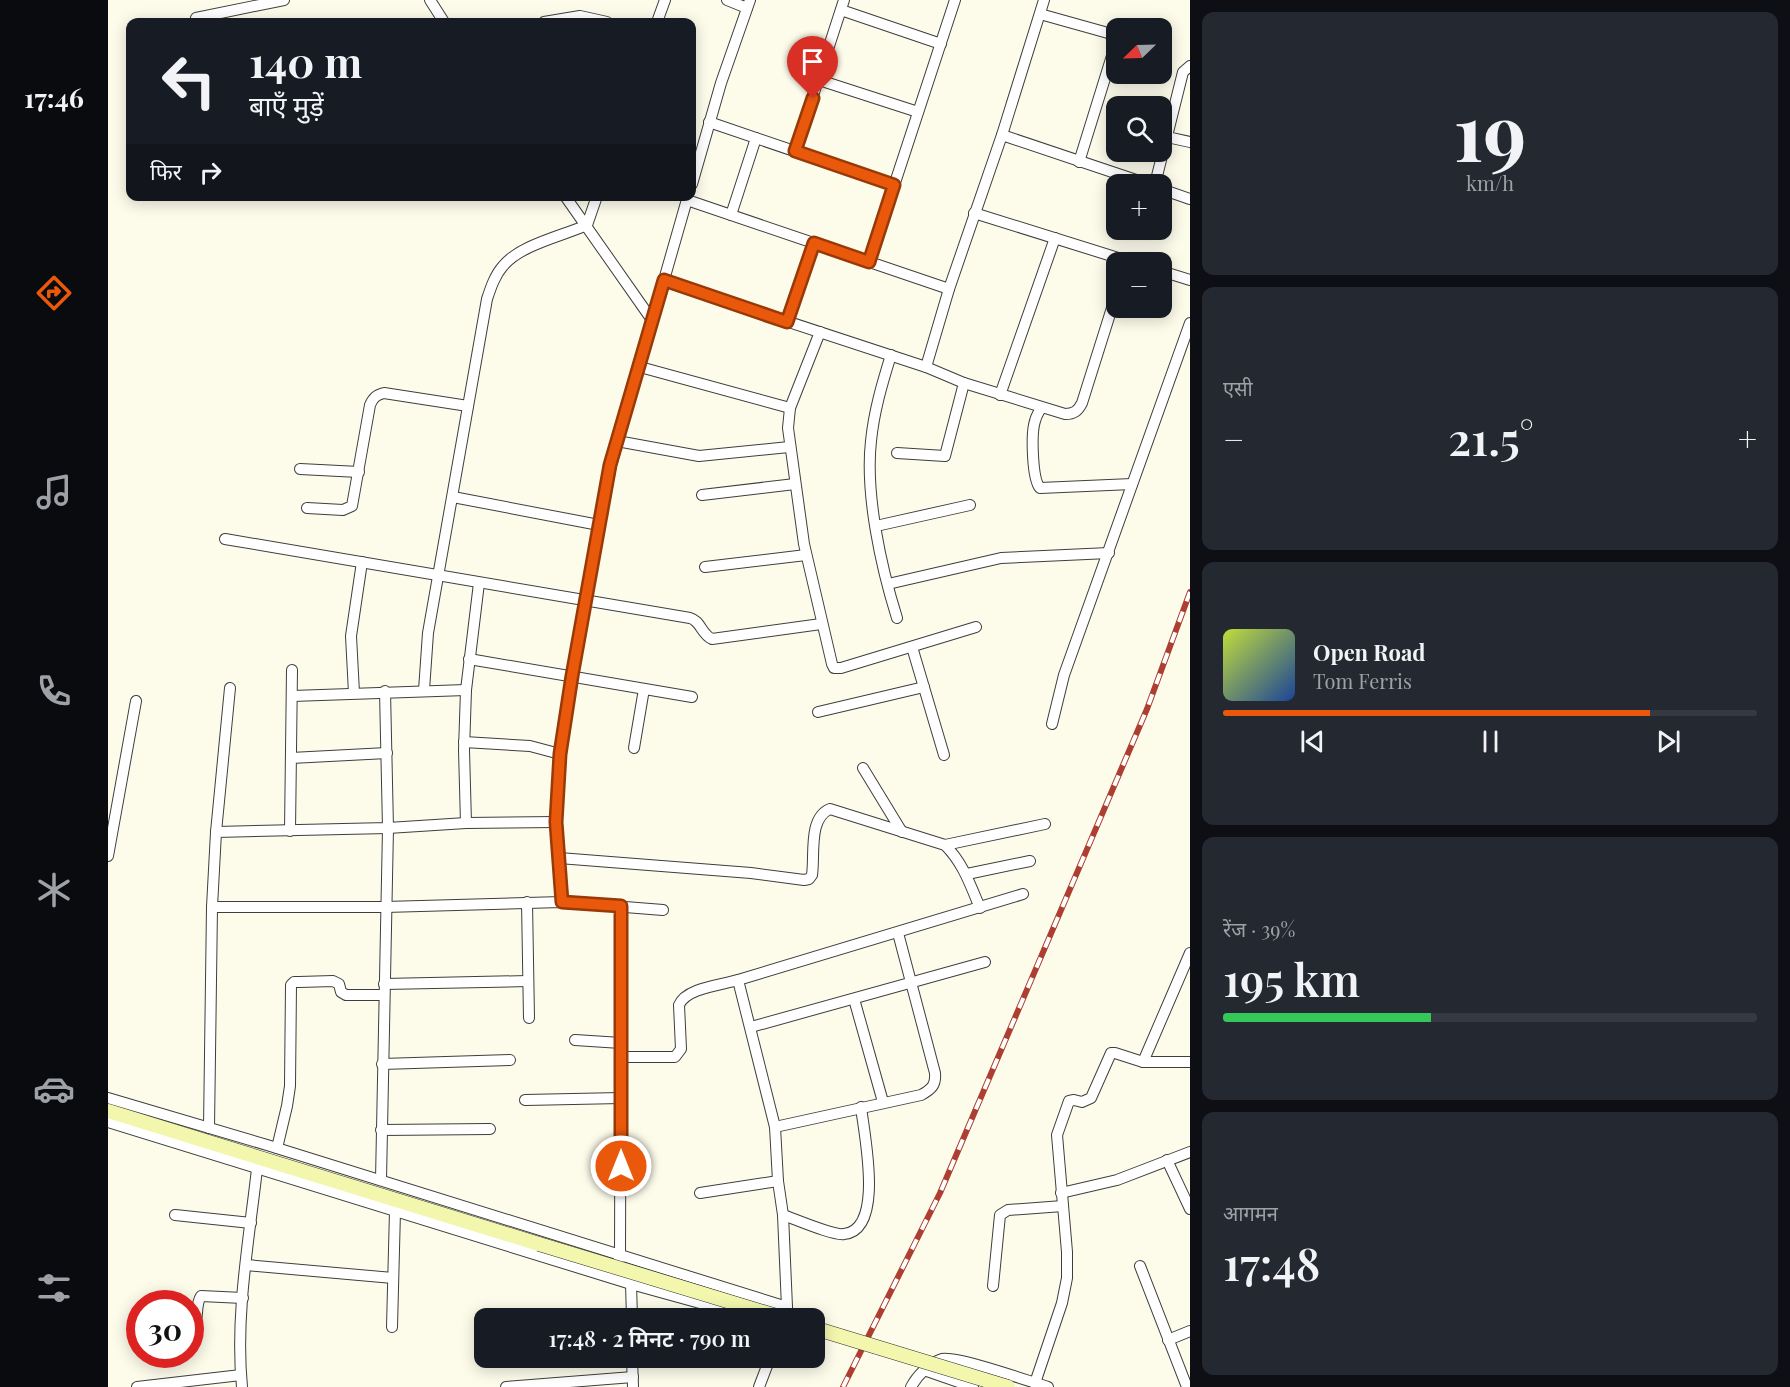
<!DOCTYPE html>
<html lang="hi">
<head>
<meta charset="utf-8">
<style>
	:root { --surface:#171b24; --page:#242831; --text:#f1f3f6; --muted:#9ea1a6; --line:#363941; --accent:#ea580c }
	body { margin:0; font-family:"Playfair Display","Noto Sans Devanagari",serif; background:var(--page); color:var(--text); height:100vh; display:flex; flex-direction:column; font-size:22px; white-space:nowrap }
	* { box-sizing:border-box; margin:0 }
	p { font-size:20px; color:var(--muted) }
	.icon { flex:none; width:33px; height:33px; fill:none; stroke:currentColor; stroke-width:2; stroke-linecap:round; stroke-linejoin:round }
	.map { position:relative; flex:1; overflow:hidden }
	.side { display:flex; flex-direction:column; gap:12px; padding:12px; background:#0d0f14; width:600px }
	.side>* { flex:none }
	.banner { position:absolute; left:18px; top:18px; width:570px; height:183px; border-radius:12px; box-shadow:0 3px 15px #0003; background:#171b24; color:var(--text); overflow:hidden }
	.needle { width:39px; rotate:247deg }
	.buttons { position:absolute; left:998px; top:18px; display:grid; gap:12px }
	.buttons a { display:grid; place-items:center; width:66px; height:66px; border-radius:12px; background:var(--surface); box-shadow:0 3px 15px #0003; font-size:30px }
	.speed { position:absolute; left:18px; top:1290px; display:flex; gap:12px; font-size:30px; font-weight:700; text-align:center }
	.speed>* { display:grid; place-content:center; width:78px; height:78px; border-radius:50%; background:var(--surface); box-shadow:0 3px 15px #0003; line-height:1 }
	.speed .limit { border:9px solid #d22; background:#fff; color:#111 }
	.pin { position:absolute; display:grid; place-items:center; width:51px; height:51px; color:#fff; margin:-62px -26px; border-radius:50% 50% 50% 0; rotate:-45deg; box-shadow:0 0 6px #0007 }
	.pin .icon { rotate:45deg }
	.me { position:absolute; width:66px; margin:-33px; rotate:0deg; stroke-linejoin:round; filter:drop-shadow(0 0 4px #0008) }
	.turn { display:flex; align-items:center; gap:21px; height:126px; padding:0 24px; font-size:27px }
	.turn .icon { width:78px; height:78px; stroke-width:2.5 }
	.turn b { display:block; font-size:42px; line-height:51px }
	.then { display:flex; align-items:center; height:57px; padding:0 24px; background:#0003; gap:12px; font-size:22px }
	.big { font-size:45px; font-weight:600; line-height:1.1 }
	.side .widget { flex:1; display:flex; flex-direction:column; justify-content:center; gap:9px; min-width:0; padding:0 21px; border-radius:12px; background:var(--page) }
	.side .dial { align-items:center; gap:0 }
	.dial b { font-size:78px; line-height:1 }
	.song { display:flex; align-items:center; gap:18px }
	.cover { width:72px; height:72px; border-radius:9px; background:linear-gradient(135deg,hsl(70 70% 55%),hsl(220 70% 35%)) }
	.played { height:6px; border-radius:3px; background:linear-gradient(90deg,var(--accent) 80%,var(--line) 80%) }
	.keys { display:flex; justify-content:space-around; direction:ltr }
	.heat { display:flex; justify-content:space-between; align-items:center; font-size:33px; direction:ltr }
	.charge { height:9px; border-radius:4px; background:linear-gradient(90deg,#34c759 39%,var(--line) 0) }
	.trip { position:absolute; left:366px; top:1308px; width:351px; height:60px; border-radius:12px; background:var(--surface); box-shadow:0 3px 15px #0003; font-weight:600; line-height:60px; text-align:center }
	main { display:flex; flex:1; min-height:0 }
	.dock { display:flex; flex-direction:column; width:108px; justify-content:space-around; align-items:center; background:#090b0e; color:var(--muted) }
	.dock .icon { width:42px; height:42px }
	.dock .current { color:var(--accent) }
	.dock b { font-size:27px; color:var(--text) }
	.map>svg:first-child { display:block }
</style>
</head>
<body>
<main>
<nav class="dock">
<b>17:46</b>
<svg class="icon current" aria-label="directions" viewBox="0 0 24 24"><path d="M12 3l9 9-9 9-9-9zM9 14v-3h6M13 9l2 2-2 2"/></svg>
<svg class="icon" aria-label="music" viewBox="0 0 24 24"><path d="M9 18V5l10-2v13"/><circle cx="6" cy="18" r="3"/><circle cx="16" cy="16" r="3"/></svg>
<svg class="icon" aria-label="phone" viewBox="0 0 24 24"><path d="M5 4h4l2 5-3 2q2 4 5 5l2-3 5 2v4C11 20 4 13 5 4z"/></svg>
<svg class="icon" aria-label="climate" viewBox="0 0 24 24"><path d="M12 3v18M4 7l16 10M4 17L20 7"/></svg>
<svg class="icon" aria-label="car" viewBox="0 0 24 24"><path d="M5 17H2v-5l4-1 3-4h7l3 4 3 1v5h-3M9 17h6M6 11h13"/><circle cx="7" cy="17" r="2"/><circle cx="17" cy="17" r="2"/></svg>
<svg class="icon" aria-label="filters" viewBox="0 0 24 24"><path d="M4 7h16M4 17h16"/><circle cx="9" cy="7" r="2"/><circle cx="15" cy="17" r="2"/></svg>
</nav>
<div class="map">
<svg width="1082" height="1387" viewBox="0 0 1082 1387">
	<rect width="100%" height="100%" fill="#fdfceb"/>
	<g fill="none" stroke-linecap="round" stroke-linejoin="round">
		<g stroke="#3e3e3e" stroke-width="12">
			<g id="street">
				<path d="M 322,0 L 336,22"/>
				<path d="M 619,0 L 639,8"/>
				<path d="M 733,10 L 833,44"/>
				<path d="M 932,14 L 1000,33 L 1007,38 L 1007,46 L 971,162"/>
				<path d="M 88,18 L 176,0"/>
				<path d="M 436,22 L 472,16 L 499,22"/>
				<path d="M 549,22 L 557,0"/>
				<path d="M 711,80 L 810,112"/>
				<path d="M 601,122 L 786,185"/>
				<path d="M 894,135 L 1040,184"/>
				<path d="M 1059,137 L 1082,142"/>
				<path d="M 687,151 L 736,0"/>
				<path d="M 584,184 L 613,83 L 642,0"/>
				<path d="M 1047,184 L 1075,72 L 1082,66"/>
				<path d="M 1053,189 L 1082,199"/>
				<path d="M 457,196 L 544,320"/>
				<path d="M 579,200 L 841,289"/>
				<path d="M 866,213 L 1023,262"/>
				<path d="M 623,215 L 648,138"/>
				<path d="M 761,262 L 847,0"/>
				<path d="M 1053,271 L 1082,280"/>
				<path d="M 556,281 L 818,367 L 856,383 L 957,414 C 966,414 970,411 974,403 L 1008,295"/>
				<path d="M 679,322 L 707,243"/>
				<path d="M 712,332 L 682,408 L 680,428 L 696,544 L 724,664 L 726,668 L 733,668 L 868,627"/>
				<path d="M 783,355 C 774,384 766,411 763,441 C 757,494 773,567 789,618"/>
				<path d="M 532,367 L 682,408"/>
				<path d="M 818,367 L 841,289 L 894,135 L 936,0"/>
				<path d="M 892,395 L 947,238"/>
				<path d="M 933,408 C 931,412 928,416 927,421 C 923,433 924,479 932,488 L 1024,484"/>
				<path d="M 509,441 L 591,456 L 681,447"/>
				<path d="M 789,453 L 837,456 L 856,383"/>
				<path d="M 192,469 L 251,472"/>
				<path d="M 594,495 L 687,484"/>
				<path d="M 345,497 L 491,525"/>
				<path d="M 199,508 L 235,510 L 244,506 L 262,405 C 265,398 268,395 276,393 L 360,406"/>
				<path d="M 768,526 L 862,505"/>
				<path d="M 117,539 L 582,618 C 593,621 593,634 604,639 L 713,624"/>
				<path d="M 597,567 L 698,555"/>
				<path d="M 780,584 L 893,558 L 1001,553"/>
				<path d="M 804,647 L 836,755"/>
				<path d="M 361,659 L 584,697"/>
				<path d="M 316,690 L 320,633 L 379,299 C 383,287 387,275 395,266 C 412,245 454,236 479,225 L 489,196"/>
				<path d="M 246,693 L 243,636 L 254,562"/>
				<path d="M 184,696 L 358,690"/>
				<path d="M 710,712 L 816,687"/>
				<path d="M 944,724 L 956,675 L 1082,323"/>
				<path d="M 356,742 L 422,746 L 452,754"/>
				<path d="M 526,748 L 536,689"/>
				<path d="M 183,758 L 279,753"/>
				<path d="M 755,768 L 794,832"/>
				<path d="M 358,823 L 356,750 L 358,690 L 371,583"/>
				<path d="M 182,831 L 184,670"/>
				<path d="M 108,832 L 122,688"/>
				<path d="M 837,845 L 937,824"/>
				<path d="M 0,856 L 28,701"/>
				<path d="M 451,858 L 643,873 L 696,880 L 701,879 L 704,875 C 707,855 700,818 722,809 L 837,845 C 855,863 862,884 872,908"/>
				<path d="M 859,874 L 922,861"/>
				<path d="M 419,902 L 421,1018"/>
				<path d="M 454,902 L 448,822 L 452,754 L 464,677 L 503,465 L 580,196"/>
				<path d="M 104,907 L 277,907 L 454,902 L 555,910"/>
				<path d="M 630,980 L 667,1127 L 670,1181 L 675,1215 L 679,1307 L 677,1314"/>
				<path d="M 276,984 L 420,981"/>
				<path d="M 746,999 L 775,1102"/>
				<path d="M 643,1027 L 877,962"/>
				<path d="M 467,1040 L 513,1043"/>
				<path d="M 513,1057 L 567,1057 L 573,1049 L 571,1005 C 578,988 613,985 630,980 L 915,894"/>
				<path d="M 1035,1062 L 1082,953"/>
				<path d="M 274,1064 L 402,1060"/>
				<path d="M 0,1098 L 159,1145 L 679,1307"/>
				<path d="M 417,1100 L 513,1098"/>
				<path d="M 0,1122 L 523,1284 L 646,1318"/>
				<path d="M 667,1127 L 813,1095 C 824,1089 828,1085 827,1073 L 790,933"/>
				<path d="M 101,1128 L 104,907 L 108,832 L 280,828 L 358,823 L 448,822"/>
				<path d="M 273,1130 L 382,1129"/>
				<path d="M 169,1148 L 179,1106 L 182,1086 L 183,985 L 186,982 L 191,982 L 225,981 L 231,984 L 233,992 L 238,995 L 276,995"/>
				<path d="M 1059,1160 L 1082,1209"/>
				<path d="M 273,1180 L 280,828 L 277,691"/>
				<path d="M 592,1193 L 670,1181"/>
				<path d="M 953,1193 L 1009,1180 L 1082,1152"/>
				<path d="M 67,1215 L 143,1223"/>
				<path d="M 675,1215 C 687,1219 726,1236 736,1234 C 777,1230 756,1134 753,1107"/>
				<path d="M 510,1262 L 512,1256 L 513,906"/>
				<path d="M 138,1265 L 285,1278"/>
				<path d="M 1032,1266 L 1079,1387"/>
				<path d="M 523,1284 L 524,1318"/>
				<path d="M 885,1286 L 892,1215 L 900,1210 L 955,1206"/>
				<path d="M 284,1327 L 287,1211"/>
				<path d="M 82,1328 L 86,1327 C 91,1317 87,1305 93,1296 L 135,1298"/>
				<path d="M 1060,1340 L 1082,1331"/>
				<path d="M 524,1358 L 525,1387"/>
				<path d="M 816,1370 L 865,1387"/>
				<path d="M 927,1383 L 954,1303 L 959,1278 L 959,1252 L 949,1135 L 961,1101 L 966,1100 L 974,1102 L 983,1098 L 1003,1053 L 1007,1053 L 1035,1062 L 1082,1062"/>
				<path d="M 29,1387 L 133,1375"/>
				<path d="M 134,1387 C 127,1315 141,1240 149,1169"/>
				<path d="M 398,1387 L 525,1377"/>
				<path d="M 651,1387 L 662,1358"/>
				<path d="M 803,1387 C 809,1376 821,1363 834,1359 C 850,1356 920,1381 940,1387"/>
			</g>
		</g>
		<g stroke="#2d2d2d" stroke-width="15">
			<path id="secondary" d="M 0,1111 L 431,1244"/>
		</g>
		<use href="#street" stroke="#fff" stroke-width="10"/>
		<use href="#secondary" stroke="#f3f7ad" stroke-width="14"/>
		<g stroke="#ad3f32" stroke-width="6">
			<path id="rail" d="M 735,1387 L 832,1193 L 1039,709 L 1082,592"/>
		</g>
		<use href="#rail" stroke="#fff" stroke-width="4" stroke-dasharray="11" stroke-linecap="butt"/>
		<g stroke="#2d2d2d" stroke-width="15" stroke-linecap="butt">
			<g id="secondary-bridge">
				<path d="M 431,1244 L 675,1318"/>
				<path d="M 706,1328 L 900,1387"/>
			</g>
		</g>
		<use href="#secondary-bridge" stroke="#f3f7ad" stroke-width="14"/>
	</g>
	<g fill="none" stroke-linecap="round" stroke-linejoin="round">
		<g stroke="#983908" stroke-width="15">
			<path id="route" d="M 513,1166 L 513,906 L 454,902 L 448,822 L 452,754 L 464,676 L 502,465 L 556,280 L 679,322 L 706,243 L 761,262 L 786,185 L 687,151 L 705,98"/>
		</g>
		<use href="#route" stroke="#ea580c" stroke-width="10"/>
	</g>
</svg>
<div class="buttons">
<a><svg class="needle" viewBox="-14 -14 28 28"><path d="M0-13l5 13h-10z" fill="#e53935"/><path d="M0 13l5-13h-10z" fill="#9ea1a6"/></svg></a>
<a><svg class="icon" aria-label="search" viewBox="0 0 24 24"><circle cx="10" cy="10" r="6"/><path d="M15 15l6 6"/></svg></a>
<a>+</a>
<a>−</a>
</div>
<div class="speed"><div class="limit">30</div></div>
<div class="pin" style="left:705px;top:98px;background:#d93025"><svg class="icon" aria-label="arrive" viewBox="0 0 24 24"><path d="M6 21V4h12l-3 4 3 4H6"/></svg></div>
<svg class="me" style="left:513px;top:1166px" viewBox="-20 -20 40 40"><circle r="17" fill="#ea580c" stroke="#fff" stroke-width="3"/><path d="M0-11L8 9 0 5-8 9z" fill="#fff"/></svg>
<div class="trip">17:48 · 2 मिनट · 790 m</div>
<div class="banner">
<div class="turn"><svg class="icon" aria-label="left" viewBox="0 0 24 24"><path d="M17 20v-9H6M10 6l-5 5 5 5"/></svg><div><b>140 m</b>बाएँ मुड़ें</div></div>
<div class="then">फिर<svg class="icon" aria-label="right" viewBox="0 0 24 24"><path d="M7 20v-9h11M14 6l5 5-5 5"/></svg></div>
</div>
</div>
<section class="side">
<div class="widget dial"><b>19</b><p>km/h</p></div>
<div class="widget"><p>एसी</p>
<div class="heat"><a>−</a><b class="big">21.5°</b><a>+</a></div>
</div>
<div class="widget">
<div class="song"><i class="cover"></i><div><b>Open Road</b><p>Tom Ferris</p></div></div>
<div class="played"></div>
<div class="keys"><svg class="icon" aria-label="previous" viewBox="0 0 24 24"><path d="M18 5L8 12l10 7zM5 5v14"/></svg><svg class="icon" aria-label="pause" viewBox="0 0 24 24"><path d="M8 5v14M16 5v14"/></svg><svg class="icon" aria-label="next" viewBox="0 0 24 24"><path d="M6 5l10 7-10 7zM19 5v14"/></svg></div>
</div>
<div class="widget"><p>रेंज · 39%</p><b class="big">195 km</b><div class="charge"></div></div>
<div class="widget"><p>आगमन</p><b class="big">17:48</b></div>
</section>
</main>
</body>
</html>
